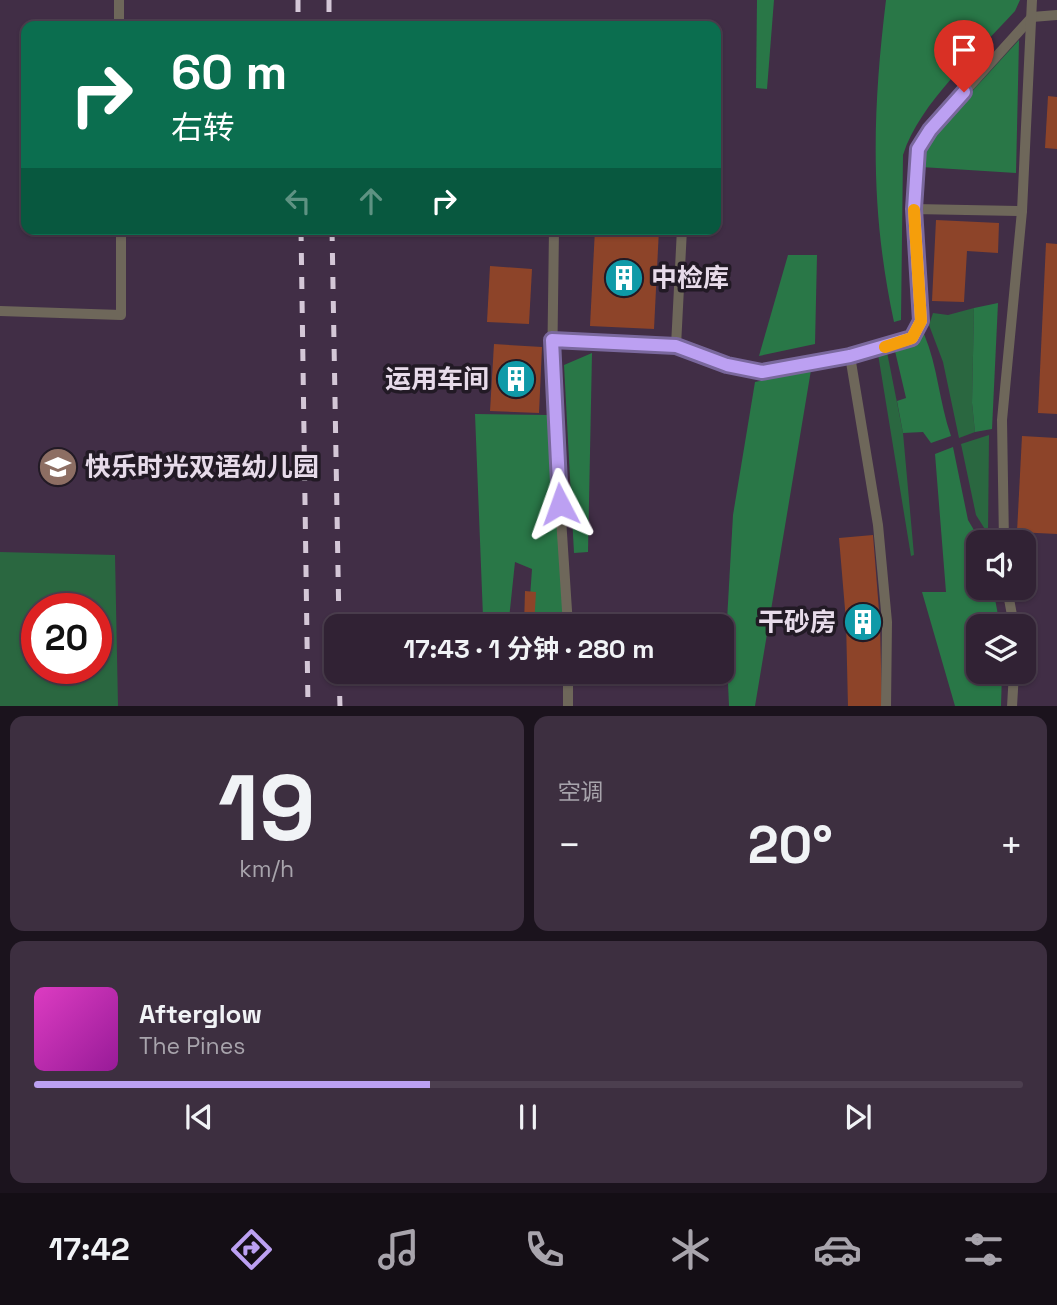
<!DOCTYPE html>
<html lang="zh">
<head>
<meta charset="utf-8">
<style>
	:root { --surface:#312234; --page:#3d2f40; --text:#f1f3f6; --muted:#a8a4ac; --line:#4c3f4f; --accent:#bca0f2 }
	body { margin:0; font-family:"Space Grotesk","Noto Sans SC",sans-serif; background:var(--page); color:var(--text); height:100vh; display:flex; flex-direction:column; font-size:26px; white-space:nowrap }
	* { box-sizing:border-box; margin:0 }
	p { font-size:23px; color:var(--muted) }
	.icon { flex:none; width:38px; height:38px; fill:none; stroke:currentColor; stroke-width:2; stroke-linecap:round; stroke-linejoin:round }
	.map { position:relative; height:706px; overflow:hidden }
	.drawer { display:flex; flex-direction:column; gap:10px; padding:10px; background:#1b131d; flex:1 }
	.drawer>* { flex:none }
	.hud { position:absolute; left:21px; top:21px; width:700px; height:214px; border-radius:14px; box-shadow:0 2px 5px #0004,0 0 0 2px var(--line); background:#0b6e4f; color:#fff; overflow:hidden }
	.controls { position:absolute; left:966px; top:530px; display:grid; gap:14px }
	.controls a { display:grid; place-items:center; width:70px; height:70px; border-radius:14px; background:var(--surface); box-shadow:0 2px 5px #0004,0 0 0 2px var(--line); font-size:35px }
	.speed { position:absolute; left:21px; top:593px; display:flex; gap:14px; font-size:35px; font-weight:700; text-align:center }
	.speed>* { display:grid; place-content:center; width:91px; height:91px; border-radius:50%; background:var(--surface); box-shadow:0 2px 5px #0004,0 0 0 2px var(--line); line-height:1 }
	.speed .limit { border:10px solid #d22; background:#fff; color:#111 }
	.pin { position:absolute; display:grid; place-items:center; width:60px; height:60px; color:#fff; margin:-72px -30px; border-radius:50% 50% 50% 0; rotate:-45deg; box-shadow:0 0 7px #0007 }
	.pin .icon { rotate:45deg }
	.me { position:absolute; width:77px; margin:-38px; rotate:356deg; stroke-linejoin:round; filter:drop-shadow(0 0 5px #0008) }
	.turn { display:flex; align-items:center; gap:24px; height:147px; padding:0 35px; font-size:32px }
	.turn .icon { width:91px; height:91px; stroke-width:2.5 }
	.turn b { display:block; font-size:49px; line-height:60px }
	.lanes { display:flex; align-items:center; height:66px; padding:0 35px; background:#0003; justify-content:center; gap:35px; direction:ltr }
	.lanes .off { opacity:.35 }
	.big { font-size:52px; font-weight:700; line-height:1.1 }
	.drawer .tile { flex:1; display:flex; flex-direction:column; justify-content:center; gap:10px; min-width:0; padding:0 24px; border-radius:14px; background:var(--page) }
	.drawer .dial { align-items:center; gap:0 }
	.dial b { font-size:91px; line-height:1 }
	.song { display:flex; align-items:center; gap:21px }
	.cover { width:84px; height:84px; border-radius:10px; background:linear-gradient(135deg,hsl(310 70% 55%),hsl(300 70% 35%)) }
	.played { height:7px; border-radius:4px; background:linear-gradient(90deg,var(--accent) 40%,var(--line) 40%) }
	.keys { display:flex; justify-content:space-around; direction:ltr }
	.heat { display:flex; justify-content:space-between; align-items:center; font-size:38px; direction:ltr }
	.drawer .tiles { flex:1; display:grid; gap:10px; grid-template-columns:1fr 1fr }
	.tile:last-child { grid-column:span 2 }
	.trip { position:absolute; left:324px; top:614px; width:410px; height:70px; border-radius:14px; background:var(--surface); box-shadow:0 2px 5px #0004,0 0 0 2px var(--line); font-weight:700; line-height:70px; text-align:center }
	.dock { display:flex; height:112px; justify-content:space-around; align-items:center; background:#140e15; color:var(--muted) }
	.dock .icon { width:49px; height:49px }
	.dock .on { color:var(--accent) }
	.dock b { font-size:32px; color:var(--text) }
	.map>svg:first-child { display:block }
</style>
</head>
<body>
<div class="map">
<svg width="1057" height="707" viewBox="0 0 1057 707">
	<rect width="100%" height="100%" fill="#412e46"/>
	<g fill="#2a6740" fill-rule="evenodd">
		<path d="M 974,308 L 972,403 L 975,432 L 959,438 L 943,362 L 929,325 L 933,313 L 948,315 Z"/>
		<path d="M 887,352 L 903,433 L 914,555 L 911,556 L 878,354 Z"/>
		<path d="M 989,435 L 988,534 L 976,515 L 961,444 Z"/>
		<path d="M 0,552 L 115,555 L 118,706 L 0,706 ZM 96,609 L 96,668 L 37,668 L 37,609 Z"/>
	</g>
	<g fill="#297747">
		<path d="M 757,0 L 774,0 L 767,89 L 756,88 Z"/>
		<path d="M 886,0 L 1020,0 L 1015,11 C 978,52 920,102 903,155 L 901,320 L 894,322 C 870,210 872,114 886,0 Z"/>
		<path d="M 1019,40 L 1016,173 L 921,167 L 932,135 Z"/>
		<path d="M 788,255 L 817,255 L 815,344 L 759,356 Z"/>
		<path d="M 998,303 L 992,429 L 975,432 L 972,403 L 974,308 Z"/>
		<path d="M 924,334 C 938,367 939,402 951,436 L 931,443 L 923,432 L 903,433 L 897,401 L 906,398 L 895,351 Z"/>
		<path d="M 592,353 L 588,552 L 574,553 L 564,365 Z"/>
		<path d="M 811,370 L 755,706 L 729,706 L 726,638 L 733,515 L 755,382 Z"/>
		<path d="M 475,414 L 548,415 L 563,554 L 562,626 L 528,626 L 532,569 L 515,562 L 509,619 L 483,617 Z"/>
		<path d="M 953,447 L 968,520 L 981,542 L 978,542 L 978,588 L 993,588 L 1000,626 L 978,626 L 978,672 L 1002,672 L 1001,706 L 955,706 L 922,592 L 946,592 L 935,454 Z"/>
	</g>
	<g fill="#8d4429">
		<path d="M 1048,96 L 1057,97 L 1057,149 L 1045,148 Z"/>
		<path d="M 936,220 L 999,223 L 998,253 L 967,251 L 964,302 L 932,301 Z"/>
		<path d="M 595,229 L 659,229 L 654,329 L 590,326 Z"/>
		<path d="M 1046,243 L 1057,244 L 1057,414 L 1038,413 Z"/>
		<path d="M 490,266 L 532,269 L 529,324 L 487,322 Z"/>
		<path d="M 494,344 L 542,347 L 539,413 L 490,411 Z"/>
		<path d="M 1022,436 L 1057,438 L 1057,534 L 1017,532 Z"/>
		<path d="M 873,535 L 880,623 L 882,707 L 848,707 L 846,621 L 839,538 Z"/>
		<path d="M 525,591 L 536,592 L 534,626 L 524,626 Z"/>
	</g>
	<g fill="none" stroke-linecap="round" stroke-linejoin="round">
		<g stroke="#6e675a" stroke-width="10">
			<path d="M 119,0 L 119,26"/>
			<path d="M 914,209 L 918,149 L 930,130 L 1032,17 L 1057,15"/>
			<path d="M 554,229 L 552,379 L 568,626"/>
			<path d="M 682,229 L 676,346 L 727,365 L 763,372 L 850,356 L 912,338 L 921,321 L 914,209 L 1022,211"/>
			<path d="M 0,311 L 121,315 L 121,229"/>
			<path d="M 552,340 L 676,346"/>
			<path d="M 850,356 L 878,525 L 887,622 L 886,707"/>
			<path d="M 1004,542 L 1002,420 L 1022,211 L 1032,0"/>
			<path d="M 1007,588 L 1014,626"/>
			<path d="M 568,672 L 568,707"/>
			<path d="M 1012,707 L 1014,672"/>
		</g>
		<g stroke="#d4c7d7" stroke-width="5" stroke-dasharray="12 12" stroke-linecap="butt">
			<path d="M 298,0 L 298,26"/>
			<path d="M 329,0 L 329,26"/>
			<path d="M 301,229 L 308,707"/>
			<path d="M 332,229 L 339,626"/>
			<path d="M 339,672 L 340,707"/>
		</g>
	</g>
	<g fill="none" stroke-linecap="round" stroke-linejoin="round">
		<g stroke="#7a689d" stroke-width="18">
			<path id="route" d="M 560,504 L 552,340 L 676,346 L 727,365 L 762,372 L 850,356 L 912,338 L 921,321 L 914,209 L 918,149 L 930,130 L 964,92"/>
		</g>
		<use href="#route" stroke="#bca0f2" stroke-width="12"/>
		<path stroke="#f59e0b" stroke-width="12" d="M 885,347 L 912,338 L 921,321 L 914,210"/>
	</g>
	<defs>
		<g id="building-disc" transform="scale(2.0125)"><circle r="9.5" fill="#0f9aa8" stroke="#221a25"/><path d="M-4-6H4V6H1V3H-1V6H-4ZM-2.5-4.3h1.7v1.8h-1.7ZM.8-4.3h1.7v1.8H.8ZM-2.5-1h1.7V.8h-1.7ZM.8-1h1.7V.8H.8Z" fill="#fff"/></g>
		<g id="school-disc" transform="scale(2.0125)"><circle r="9.5" fill="#8d6e63" stroke="#221a25"/><path d="M0-5L7-2L0 1L-7-2ZM-4 1L0 2.5L4 1V4Q0 6-4 4Z" fill="#fff"/></g>
	</defs>
	<g fill-rule="evenodd">
		<use href="#building-disc" x="624" y="278"/>
		<use href="#building-disc" x="516" y="379"/>
		<use href="#school-disc" x="58" y="467"/>
		<use href="#building-disc" x="863" y="622"/>
	</g>
	<g text-anchor="middle" stroke-width="7" stroke-linejoin="round" paint-order="stroke">
		<g font-size="26" font-weight="bold" fill="#e7dbea" stroke="#221a25" text-anchor="start">
			<text x="651" y="287">中检库</text>
			<text x="489" y="388" text-anchor="end">运用车间</text>
			<text x="85" y="476">快乐时光双语幼儿园</text>
			<text x="836" y="631" text-anchor="end">干砂房</text>
		</g>
	</g>
</svg>
<div class="controls">
<a><svg class="icon" aria-label="sound" viewBox="0 0 24 24"><path d="M4 9h4l5-4v14l-5-4H4zM17 9q2 3 0 6"/></svg></a>
<a><svg class="icon" aria-label="layers" viewBox="0 0 24 24"><path d="M12 4l9 5-9 5-9-5zM3 14l9 5 9-5"/></svg></a>
</div>
<div class="speed"><div class="limit">20</div></div>
<div class="pin" style="left:964px;top:92px;background:#d93025"><svg class="icon" aria-label="arrive" viewBox="0 0 24 24"><path d="M6 21V4h12l-3 4 3 4H6"/></svg></div>
<svg class="me" style="left:560px;top:504px" viewBox="-20 -20 40 40"><path d="M0-17L14 15 0 8-14 15z" fill="#bca0f2" stroke="#fff" stroke-width="4"/></svg>
<div class="trip">17:43 · 1 分钟 · 280 m</div>
<div class="hud">
<div class="turn"><svg class="icon" aria-label="right" viewBox="0 0 24 24"><path d="M7 20v-9h11M14 6l5 5-5 5"/></svg><div><b>60 m</b>右转</div></div>
<div class="lanes"><svg class="icon off" aria-label="left" viewBox="0 0 24 24"><path d="M17 20v-9H6M10 6l-5 5 5 5"/></svg><svg class="icon off" aria-label="ahead" viewBox="0 0 24 24"><path d="M12 20V5M6 11l6-6 6 6"/></svg><svg class="icon" aria-label="right" viewBox="0 0 24 24"><path d="M7 20v-9h11M14 6l5 5-5 5"/></svg></div>
</div>
</div>
<section class="drawer">
<div class="tiles">
<div class="tile dial"><b>19</b><p>km/h</p></div>
<div class="tile"><p>空调</p>
<div class="heat"><a>−</a><b class="big">20°</b><a>+</a></div>
</div>
<div class="tile">
<div class="song"><i class="cover"></i><div><b>Afterglow</b><p>The Pines</p></div></div>
<div class="played"></div>
<div class="keys"><svg class="icon" aria-label="previous" viewBox="0 0 24 24"><path d="M18 5L8 12l10 7zM5 5v14"/></svg><svg class="icon" aria-label="pause" viewBox="0 0 24 24"><path d="M8 5v14M16 5v14"/></svg><svg class="icon" aria-label="next" viewBox="0 0 24 24"><path d="M6 5l10 7-10 7zM19 5v14"/></svg></div>
</div>
</div>
</section>
<nav class="dock">
<b>17:42</b>
<svg class="icon on" aria-label="directions" viewBox="0 0 24 24"><path d="M12 3l9 9-9 9-9-9zM9 14v-3h6M13 9l2 2-2 2"/></svg>
<svg class="icon" aria-label="music" viewBox="0 0 24 24"><path d="M9 18V5l10-2v13"/><circle cx="6" cy="18" r="3"/><circle cx="16" cy="16" r="3"/></svg>
<svg class="icon" aria-label="phone" viewBox="0 0 24 24"><path d="M5 4h4l2 5-3 2q2 4 5 5l2-3 5 2v4C11 20 4 13 5 4z"/></svg>
<svg class="icon" aria-label="climate" viewBox="0 0 24 24"><path d="M12 3v18M4 7l16 10M4 17L20 7"/></svg>
<svg class="icon" aria-label="car" viewBox="0 0 24 24"><path d="M5 17H2v-5l4-1 3-4h7l3 4 3 1v5h-3M9 17h6M6 11h13"/><circle cx="7" cy="17" r="2"/><circle cx="17" cy="17" r="2"/></svg>
<svg class="icon" aria-label="filters" viewBox="0 0 24 24"><path d="M4 7h16M4 17h16"/><circle cx="9" cy="7" r="2"/><circle cx="15" cy="17" r="2"/></svg>
</nav>
</body>
</html>
